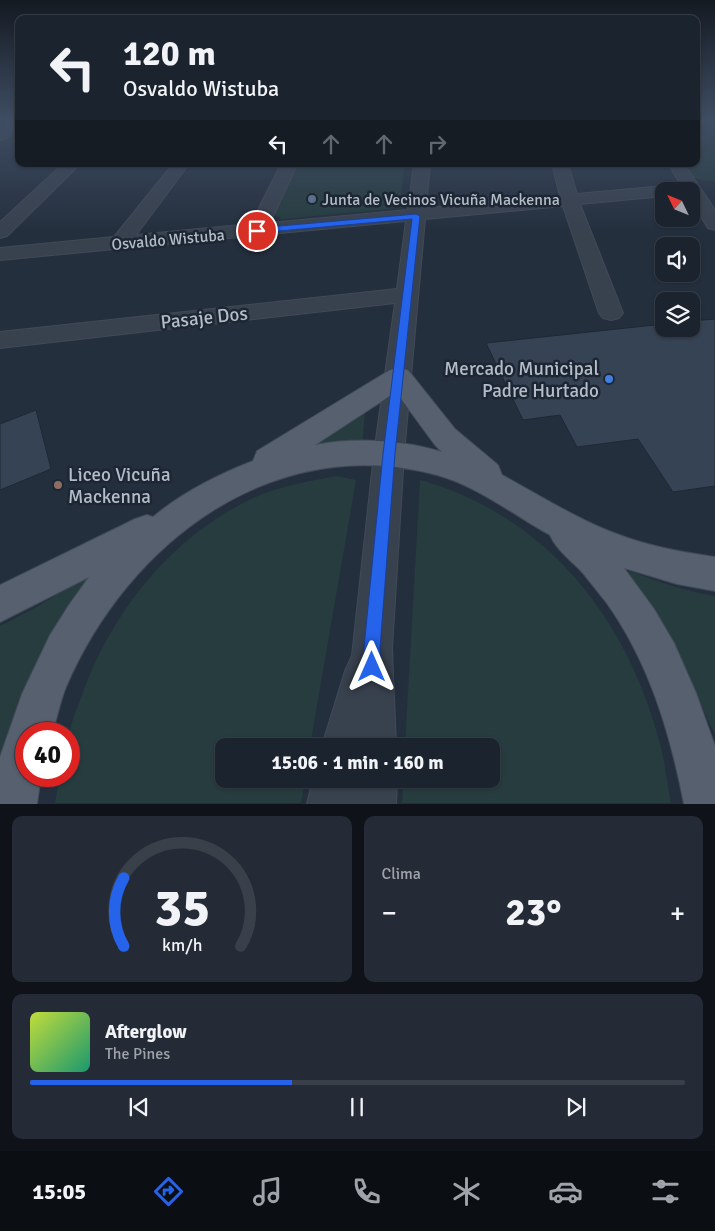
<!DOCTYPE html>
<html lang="es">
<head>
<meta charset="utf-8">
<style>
	:root { --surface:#1b232e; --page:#242b36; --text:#f1f3f6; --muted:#a0a4aa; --line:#39404a; --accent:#2563eb }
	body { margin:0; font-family:Signika,sans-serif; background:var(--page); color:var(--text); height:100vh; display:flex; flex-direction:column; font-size:19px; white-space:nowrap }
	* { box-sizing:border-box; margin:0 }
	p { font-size:16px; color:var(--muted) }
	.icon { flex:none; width:28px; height:28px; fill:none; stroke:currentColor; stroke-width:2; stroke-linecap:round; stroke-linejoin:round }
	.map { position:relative; height:804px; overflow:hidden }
	.side { display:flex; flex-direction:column; gap:12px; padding:12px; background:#0f1319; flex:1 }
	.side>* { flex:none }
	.guide { position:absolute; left:15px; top:15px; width:685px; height:152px; border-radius:10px; box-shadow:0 1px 4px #0004,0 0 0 1px var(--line); background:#1b232e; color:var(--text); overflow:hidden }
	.needle { width:32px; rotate:313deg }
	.buttons { position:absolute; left:655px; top:182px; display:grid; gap:10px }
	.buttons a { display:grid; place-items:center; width:45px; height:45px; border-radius:10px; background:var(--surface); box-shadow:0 1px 4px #0004,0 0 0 1px var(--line); font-size:25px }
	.speed { position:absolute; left:15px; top:722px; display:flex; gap:10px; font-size:25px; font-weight:700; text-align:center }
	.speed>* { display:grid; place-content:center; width:65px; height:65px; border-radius:50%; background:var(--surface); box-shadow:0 1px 4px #0004,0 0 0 1px var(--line); line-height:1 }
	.speed .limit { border:8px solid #d22; background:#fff; color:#111 }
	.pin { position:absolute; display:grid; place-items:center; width:42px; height:42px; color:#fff; margin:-21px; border:2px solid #fff; border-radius:50%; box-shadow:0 1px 5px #0007 }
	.me { position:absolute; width:55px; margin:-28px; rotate:0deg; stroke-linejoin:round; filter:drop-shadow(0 0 4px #0008) }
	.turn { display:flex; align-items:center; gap:18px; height:105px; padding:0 25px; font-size:22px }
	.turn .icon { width:65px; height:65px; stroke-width:2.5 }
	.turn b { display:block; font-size:35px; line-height:42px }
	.lanes { display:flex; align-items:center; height:48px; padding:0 25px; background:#0003; justify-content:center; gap:25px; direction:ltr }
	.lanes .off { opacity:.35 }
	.big { font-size:38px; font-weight:700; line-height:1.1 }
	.side .card { flex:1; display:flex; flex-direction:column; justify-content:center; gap:8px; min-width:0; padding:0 18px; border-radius:10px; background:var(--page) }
	.side .dial { align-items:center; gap:0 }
	.dial svg { height:130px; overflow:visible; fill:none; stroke:var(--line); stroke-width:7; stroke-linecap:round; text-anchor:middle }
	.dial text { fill:var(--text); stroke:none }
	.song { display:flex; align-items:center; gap:15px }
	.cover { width:60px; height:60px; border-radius:8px; background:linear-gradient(135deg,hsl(70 70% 55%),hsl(160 70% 35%)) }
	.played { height:5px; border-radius:2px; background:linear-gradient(90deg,var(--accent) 40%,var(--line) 40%) }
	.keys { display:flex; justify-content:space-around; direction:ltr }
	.heat { display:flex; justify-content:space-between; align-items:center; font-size:28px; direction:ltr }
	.side .tiles { flex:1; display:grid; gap:12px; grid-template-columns:1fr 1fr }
	.card:last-child { grid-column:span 2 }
	.trip { position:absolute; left:215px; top:738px; width:285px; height:50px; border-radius:10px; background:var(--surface); box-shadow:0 1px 4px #0004,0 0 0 1px var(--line); font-weight:700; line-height:50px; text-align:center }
	.menu { display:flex; height:80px; justify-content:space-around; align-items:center; background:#0b0e12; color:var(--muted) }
	.menu .icon { width:35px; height:35px }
	.menu .active { color:var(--accent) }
	.menu b { font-size:22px; color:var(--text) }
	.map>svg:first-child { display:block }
</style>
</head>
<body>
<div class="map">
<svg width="715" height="804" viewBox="0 0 715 804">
	<rect width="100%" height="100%" fill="#242f3e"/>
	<g fill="#263c3f">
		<path d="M 696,119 L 715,119 L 715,181 C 698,181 689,177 680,164 L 696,164 Z"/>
		<path d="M 292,164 L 405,164 L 400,200 L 390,209 L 282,219 L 270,212 Z"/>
		<path d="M 360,411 L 365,412 L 362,446 L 305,448 Z"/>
		<path d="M 336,476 L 356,480 L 310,746 L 224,746 L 224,779 L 305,779 L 301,803 L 55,803 L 60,776 L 69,776 C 69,764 68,751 69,738 C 70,725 76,711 81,698 C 109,616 167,542 245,502 C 274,487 305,482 336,476 Z"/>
		<path d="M 420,480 C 546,515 626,617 659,740 C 665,761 667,783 671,803 L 402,803 L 404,779 L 491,779 L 491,746 L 405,746 Z"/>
		<path d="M 95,571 C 56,634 21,686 0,758 L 0,626 L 35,608 Z"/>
		<path d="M 630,571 C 658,582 686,591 715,596 L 715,735 L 686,672 L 627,574 Z"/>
	</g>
	<g fill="#364354" stroke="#1f2835">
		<path d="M 715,319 L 715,486 L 673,492 L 638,439 L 577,447 L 560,415 L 523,420 L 486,343 L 664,324 L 664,329 L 691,329 L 691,321 Z"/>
		<path d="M 36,410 L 51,469 L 0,490 L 0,424 Z"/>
	</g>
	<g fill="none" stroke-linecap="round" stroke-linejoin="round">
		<g stroke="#414a57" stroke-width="2">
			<g id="minor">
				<path d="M 14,119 L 19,119 L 19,129 L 5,139 L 0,140 L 0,129 Z"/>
				<path d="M 63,164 L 80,164 L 7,236 L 0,238 L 0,222 Z"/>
				<path d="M 173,164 L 189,164 L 136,235 L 251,224 L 281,164 L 297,164 L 270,223 L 408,210 L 414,164 L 430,164 L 426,208 L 560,196 L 552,164 L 568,164 L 577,194 L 664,186 L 670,187 L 673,191 L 664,191 L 664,196 L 580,204 L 623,313 L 619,318 L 611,320 L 603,318 L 599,313 L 563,206 L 425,219 L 404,454 L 392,648 L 396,746 L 322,746 L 345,671 L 352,656 L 374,454 L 395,303 L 0,348 L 0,332 L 397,289 L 406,221 L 0,260 L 0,248 L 114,237 Z"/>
				<path d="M 668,164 L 684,164 L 715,210 L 715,230 L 708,228 L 691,201 L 691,191 L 685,191 Z"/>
				<path d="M 313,779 L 397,779 L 396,804 L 307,804 Z"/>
			</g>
		</g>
		<g stroke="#414a57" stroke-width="2">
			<path id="major" d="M 399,368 L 408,370 L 455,429 L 498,465 L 502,475 C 539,495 575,518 614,533 C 647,546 681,552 715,557 L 715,591 L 677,584 L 624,568 L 654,609 L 674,643 L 696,693 L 715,746 L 715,804 L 684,804 C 670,732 649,662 606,602 C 598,592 590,582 582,572 C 571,560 557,551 550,535 C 514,515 477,486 437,475 C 274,431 128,542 66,687 C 60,702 57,718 52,734 L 26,734 L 26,776 L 41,776 L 37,804 L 0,804 L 0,757 L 22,694 L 50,635 L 69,605 L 89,577 L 0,622 L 0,585 L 135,519 L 147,515 L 153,517 C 183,492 217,475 253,461 L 257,451 L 390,370 ZM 396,392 L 435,445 L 442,452 C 403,440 356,437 315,445 Z"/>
		</g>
		<use href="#minor" fill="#38414e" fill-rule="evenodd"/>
		<use href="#major" fill="#56606e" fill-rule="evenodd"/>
	</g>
	<linearGradient id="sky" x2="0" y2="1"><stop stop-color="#141a22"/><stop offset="0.52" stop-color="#3f4d63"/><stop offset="1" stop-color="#3f4d63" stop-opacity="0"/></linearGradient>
	<rect width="715" height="231" fill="url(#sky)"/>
	<path fill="#2563eb" stroke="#184099" d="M 416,214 L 420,216 L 395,454 L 380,648 L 381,667 L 378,673 L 372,676 L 367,673 L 364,667 L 364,648 L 383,454 L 412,219 L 257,233 L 253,231 L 257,228 Z"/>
	<circle fill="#5c6f8a" stroke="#1d2633" stroke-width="2" cx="312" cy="199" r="5"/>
	<circle fill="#3f7fe0" stroke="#1d2633" stroke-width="2" cx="609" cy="379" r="5"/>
	<circle fill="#8d6e63" stroke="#1d2633" stroke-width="2" cx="58" cy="485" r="5"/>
	<g text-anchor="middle" stroke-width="5" stroke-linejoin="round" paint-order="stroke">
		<g font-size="16" fill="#b4bcc9" stroke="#1d2633" text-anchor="start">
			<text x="322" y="205">Junta de Vecinos Vicuña Mackenna</text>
		</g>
		<g font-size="16" fill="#b4bcc9" stroke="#1d2633">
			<text transform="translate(168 239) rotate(-5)" y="6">Osvaldo Wistuba</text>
		</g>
		<g font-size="19" fill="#b4bcc9" stroke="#1d2633">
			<text transform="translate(204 317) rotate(-6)" y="7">Pasaje Dos</text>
		</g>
		<g font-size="19" fill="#b4bcc9" stroke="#1d2633" text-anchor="end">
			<text x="599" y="375">Mercado Municipal<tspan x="599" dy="22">Padre Hurtado</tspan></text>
			<text x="68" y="481" text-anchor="start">Liceo Vicuña<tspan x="68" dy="22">Mackenna</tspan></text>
		</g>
	</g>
</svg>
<div class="buttons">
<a><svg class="needle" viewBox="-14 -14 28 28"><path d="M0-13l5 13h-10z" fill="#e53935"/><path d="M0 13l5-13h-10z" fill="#a0a4aa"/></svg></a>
<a><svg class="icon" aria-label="sound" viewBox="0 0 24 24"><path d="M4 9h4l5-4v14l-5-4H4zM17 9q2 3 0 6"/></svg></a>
<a><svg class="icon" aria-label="layers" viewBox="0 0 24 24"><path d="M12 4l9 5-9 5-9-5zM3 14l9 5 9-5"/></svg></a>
</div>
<div class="speed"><div class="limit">40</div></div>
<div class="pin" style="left:257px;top:231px;background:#d93025"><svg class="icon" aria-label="arrive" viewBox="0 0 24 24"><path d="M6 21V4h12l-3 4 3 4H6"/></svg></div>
<svg class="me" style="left:372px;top:667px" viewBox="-20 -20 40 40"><path d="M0-17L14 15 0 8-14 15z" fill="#2563eb" stroke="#fff" stroke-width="4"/></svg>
<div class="trip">15:06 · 1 min · 160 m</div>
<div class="guide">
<div class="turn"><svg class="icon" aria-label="left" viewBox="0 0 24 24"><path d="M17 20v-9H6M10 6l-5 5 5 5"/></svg><div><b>120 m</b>Osvaldo Wistuba</div></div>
<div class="lanes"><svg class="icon" aria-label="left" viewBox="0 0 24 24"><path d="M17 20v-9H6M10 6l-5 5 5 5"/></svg><svg class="icon off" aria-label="ahead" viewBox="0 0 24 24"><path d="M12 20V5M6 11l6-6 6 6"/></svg><svg class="icon off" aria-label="ahead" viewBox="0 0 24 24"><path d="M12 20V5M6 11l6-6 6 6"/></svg><svg class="icon off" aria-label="right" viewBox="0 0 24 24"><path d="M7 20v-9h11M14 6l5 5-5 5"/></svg></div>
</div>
</div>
<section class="side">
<div class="tiles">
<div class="card dial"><svg viewBox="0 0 100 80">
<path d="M14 69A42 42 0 1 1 86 69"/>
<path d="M14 69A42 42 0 0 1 14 27" stroke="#2563eb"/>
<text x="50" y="56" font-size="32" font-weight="700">35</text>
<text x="50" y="72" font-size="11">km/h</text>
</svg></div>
<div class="card"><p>Clima</p>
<div class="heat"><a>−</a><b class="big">23°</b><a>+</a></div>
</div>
<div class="card">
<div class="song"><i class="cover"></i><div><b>Afterglow</b><p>The Pines</p></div></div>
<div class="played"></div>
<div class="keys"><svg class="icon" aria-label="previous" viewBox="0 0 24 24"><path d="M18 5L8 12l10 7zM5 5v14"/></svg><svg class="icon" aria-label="pause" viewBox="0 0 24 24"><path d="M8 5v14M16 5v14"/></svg><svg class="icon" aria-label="next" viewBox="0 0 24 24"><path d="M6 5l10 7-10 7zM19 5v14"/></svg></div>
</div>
</div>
</section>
<nav class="menu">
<b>15:05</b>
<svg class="icon active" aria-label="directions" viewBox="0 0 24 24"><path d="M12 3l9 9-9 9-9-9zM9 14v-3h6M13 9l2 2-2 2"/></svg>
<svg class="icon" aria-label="music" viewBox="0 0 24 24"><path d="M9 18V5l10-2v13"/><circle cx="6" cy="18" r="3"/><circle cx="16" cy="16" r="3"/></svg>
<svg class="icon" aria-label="phone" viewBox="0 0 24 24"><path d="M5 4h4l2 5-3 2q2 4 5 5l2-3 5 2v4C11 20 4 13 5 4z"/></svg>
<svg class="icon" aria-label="climate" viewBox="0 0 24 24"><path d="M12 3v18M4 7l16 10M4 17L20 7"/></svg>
<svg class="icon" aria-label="car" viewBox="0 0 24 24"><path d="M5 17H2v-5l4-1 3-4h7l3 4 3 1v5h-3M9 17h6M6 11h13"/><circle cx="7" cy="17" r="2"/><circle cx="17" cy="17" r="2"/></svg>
<svg class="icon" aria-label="filters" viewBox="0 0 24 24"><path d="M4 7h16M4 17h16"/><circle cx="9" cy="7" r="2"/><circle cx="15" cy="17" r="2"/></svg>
</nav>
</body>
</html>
